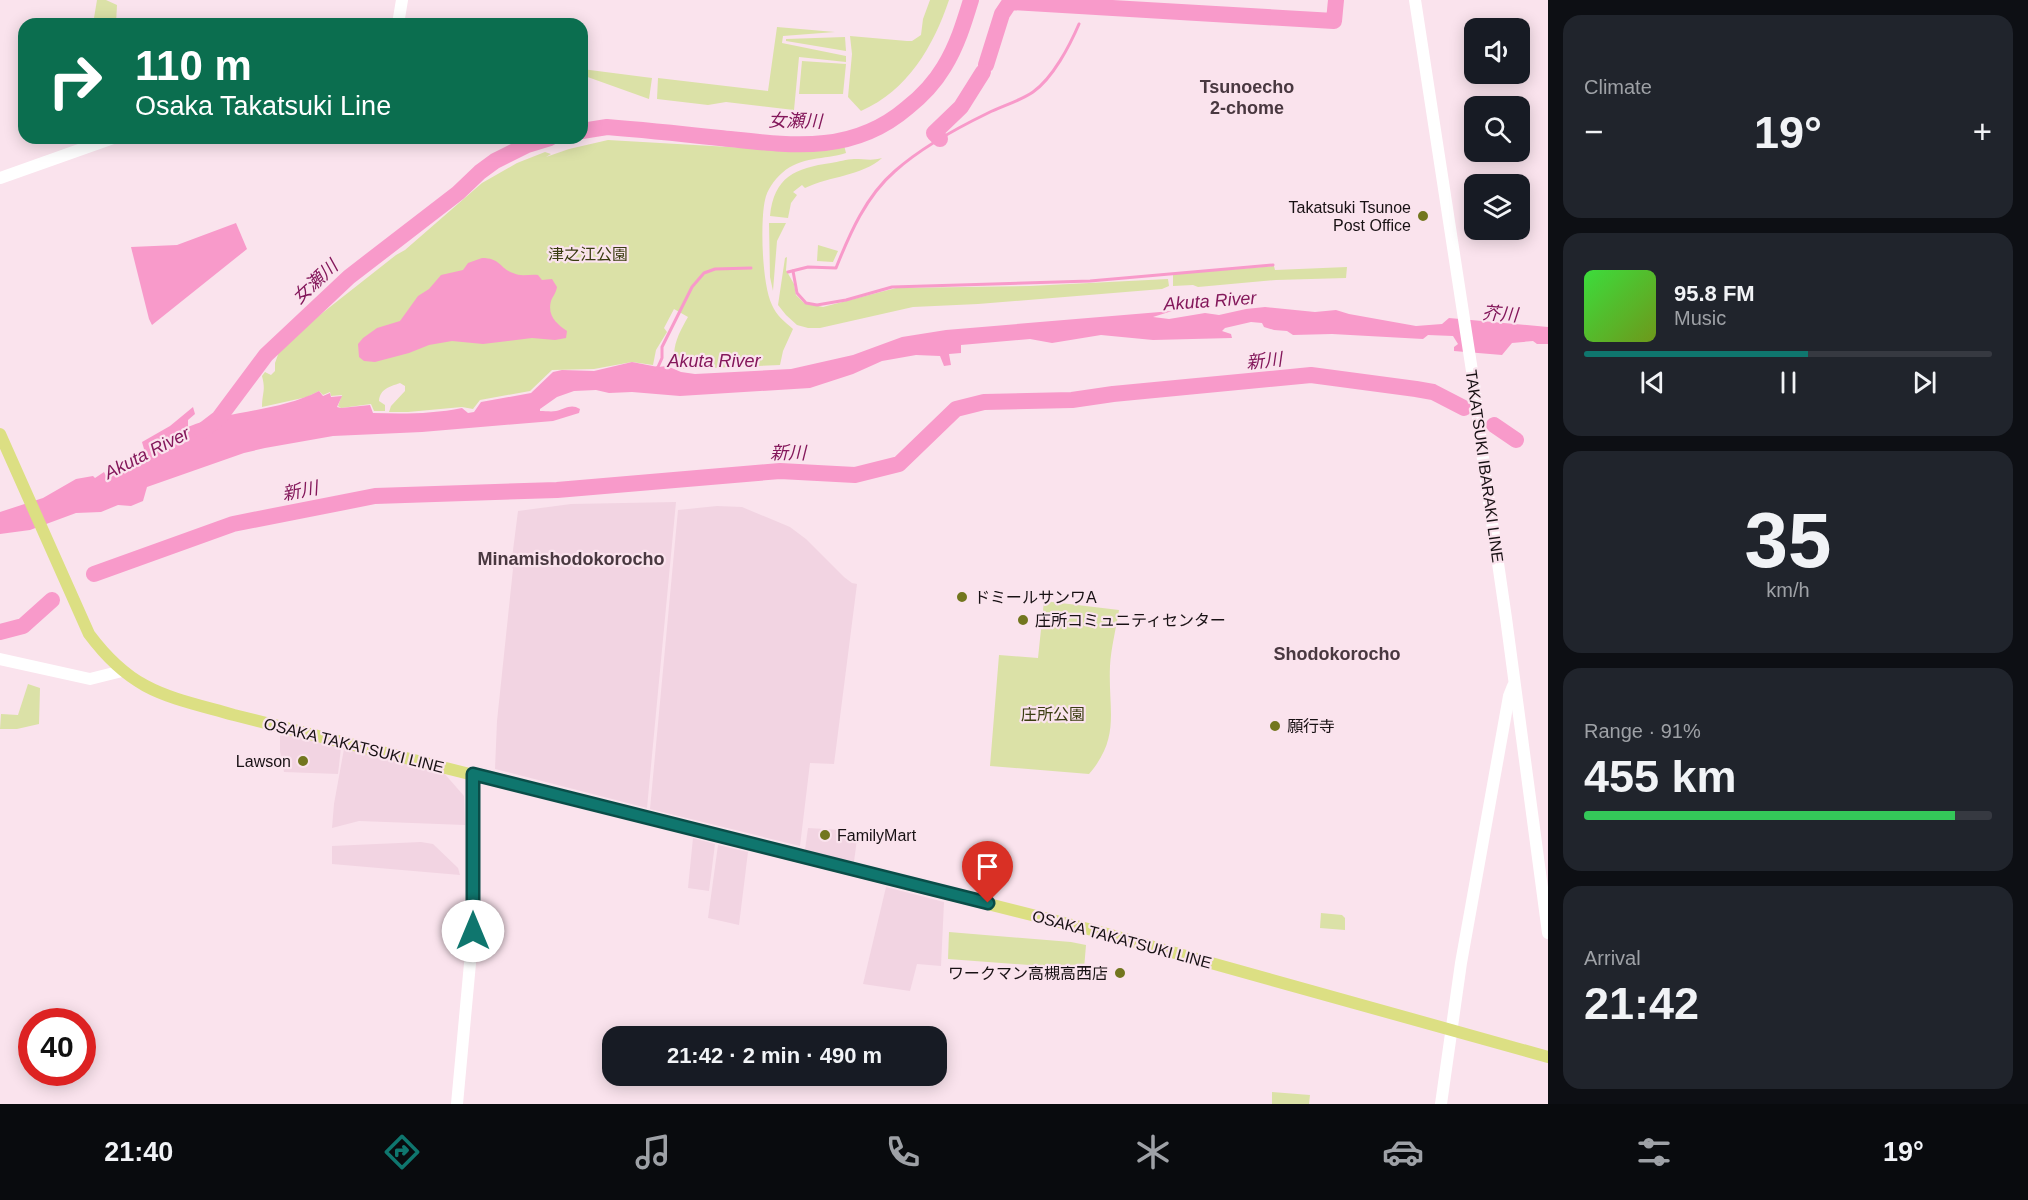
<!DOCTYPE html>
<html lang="en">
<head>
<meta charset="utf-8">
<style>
	:root { --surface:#171b24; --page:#20242c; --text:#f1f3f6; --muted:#9ea1a6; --line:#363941; --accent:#0f766e }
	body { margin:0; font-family:Arial,"Noto Sans JP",sans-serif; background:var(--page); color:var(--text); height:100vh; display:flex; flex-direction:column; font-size:22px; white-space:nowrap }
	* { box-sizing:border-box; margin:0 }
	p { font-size:20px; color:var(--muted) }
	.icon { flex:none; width:33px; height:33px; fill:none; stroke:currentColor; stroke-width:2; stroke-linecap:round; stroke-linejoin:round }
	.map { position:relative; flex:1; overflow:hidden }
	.panel { display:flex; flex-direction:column; gap:15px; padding:15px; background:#0d0f14; width:480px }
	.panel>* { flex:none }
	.guide { position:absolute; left:18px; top:18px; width:570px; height:126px; border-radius:18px; box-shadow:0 3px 15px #0003; background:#0b6e4f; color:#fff; overflow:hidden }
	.tools { position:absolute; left:1464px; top:18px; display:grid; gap:12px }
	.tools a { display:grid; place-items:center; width:66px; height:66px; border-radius:12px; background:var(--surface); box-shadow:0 3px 15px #0003; font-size:30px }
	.speed { position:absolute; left:18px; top:1008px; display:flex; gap:12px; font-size:30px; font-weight:700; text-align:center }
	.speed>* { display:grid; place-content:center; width:78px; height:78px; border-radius:50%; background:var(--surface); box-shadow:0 3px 15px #0003; line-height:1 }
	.speed .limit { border:9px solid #d22; background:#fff; color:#111 }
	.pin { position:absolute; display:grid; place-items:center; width:51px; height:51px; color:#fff; margin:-62px -26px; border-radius:50% 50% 50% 0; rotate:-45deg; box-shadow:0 0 6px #0007 }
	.pin .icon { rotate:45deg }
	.me { position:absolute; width:66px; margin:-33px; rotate:0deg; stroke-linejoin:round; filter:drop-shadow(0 0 4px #0008) }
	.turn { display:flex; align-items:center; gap:21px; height:126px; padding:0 18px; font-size:27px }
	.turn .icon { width:78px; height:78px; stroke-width:2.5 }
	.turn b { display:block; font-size:42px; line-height:51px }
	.big { font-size:45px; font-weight:700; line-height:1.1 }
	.panel .tile { flex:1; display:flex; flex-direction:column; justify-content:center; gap:9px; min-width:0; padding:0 21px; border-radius:18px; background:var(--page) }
	.panel .dial { align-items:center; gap:0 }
	.dial b { font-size:78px; line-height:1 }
	.song { display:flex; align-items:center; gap:18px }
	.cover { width:72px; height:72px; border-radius:9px; background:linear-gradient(135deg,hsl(120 70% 55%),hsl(80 70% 35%)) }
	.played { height:6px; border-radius:3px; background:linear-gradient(90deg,var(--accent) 55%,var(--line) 55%) }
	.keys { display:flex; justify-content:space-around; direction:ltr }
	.heat { display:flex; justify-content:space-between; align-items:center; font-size:33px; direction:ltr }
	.charge { height:9px; border-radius:4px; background:linear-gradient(90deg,#34c759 91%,var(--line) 0) }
	.trip { position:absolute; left:602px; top:1026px; width:345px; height:60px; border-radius:18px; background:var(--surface); box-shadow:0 3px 15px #0003; font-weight:700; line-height:60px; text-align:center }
	.tabs { display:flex; height:96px; justify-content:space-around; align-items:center; background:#090b0e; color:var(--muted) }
	.tabs .icon { width:42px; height:42px }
	.tabs .on { color:var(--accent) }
	.tabs b { font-size:27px; color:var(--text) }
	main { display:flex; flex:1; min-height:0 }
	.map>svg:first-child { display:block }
</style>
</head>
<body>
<main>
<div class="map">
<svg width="1548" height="1104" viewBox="0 0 1548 1104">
	<rect width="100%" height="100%" fill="#fae3ed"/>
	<g fill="#f2d4e2">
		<path d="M 676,502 L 647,808 L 495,769 L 497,721 L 513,569 L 511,566 L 518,511 L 571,504 Z"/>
		<path d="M 717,506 L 742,507 L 790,527 L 806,539 L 844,577 L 852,583 L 857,584 L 834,764 L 810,763 L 800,846 L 650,809 L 678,510 Z"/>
		<path d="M 280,733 L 341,748 L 338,774 L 284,772 L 280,751 Z"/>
		<path d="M 344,749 L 443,772 L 464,796 L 465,825 L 359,821 L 332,828 L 334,804 Z"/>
		<path d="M 808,828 L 858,831 L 854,862 L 805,850 Z"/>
		<path d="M 693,838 L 715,844 L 709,891 L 688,888 Z"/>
		<path d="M 421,842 L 433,844 L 458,868 L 460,875 L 332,864 L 332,846 Z"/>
		<path d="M 718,845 L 748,852 L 739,925 L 708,918 Z"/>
		<path d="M 886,887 L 944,902 L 941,966 L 917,964 L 910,991 L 863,984 Z"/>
	</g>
	<g fill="#dbe1a7">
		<path d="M 97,0 L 106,0 L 117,5 L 116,24 L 93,24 Z"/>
		<path d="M 930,0 L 949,0 C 933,47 908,90 861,111 L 848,97 L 852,54 L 850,36 L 907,41 L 912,41 L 921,35 L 923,19 Z"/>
		<path d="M 777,27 L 835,32 L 783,36 L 782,43 L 846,56 L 846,62 L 799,57 L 794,110 L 726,102 L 708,105 L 657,99 L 658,78 L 768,91 Z"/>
		<path d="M 845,37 L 846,51 L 786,41 L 786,39 Z"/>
		<path d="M 802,61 L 846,64 L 843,94 L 799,94 Z"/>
		<path d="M 582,69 L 652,78 L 649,99 L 582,75 Z"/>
		<path d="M 608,140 L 798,151 L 844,145 L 846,153 C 824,160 801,156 782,173 C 774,180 767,190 765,200 C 760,222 762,285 772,305 C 776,315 785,322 793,329 L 783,351 L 780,365 L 685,369 L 677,367 C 669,350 680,331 688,317 L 674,309 L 664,328 L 667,332 L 656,350 L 653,365 L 632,362 L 594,369 L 552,370 L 530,391 L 480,400 L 473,409 L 462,407 L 408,412 L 389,412 L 391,406 L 405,391 L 405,386 L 400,383 C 389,387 380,389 379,401 L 385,405 L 385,411 L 374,411 L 371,404 L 341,408 L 338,406 L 342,395 L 331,396 L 330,392 L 323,395 L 319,391 L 307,397 L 262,407 C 262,393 266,391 262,376 L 265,372 L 271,375 L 275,371 L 275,363 L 279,352 L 302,329 L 396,255 L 405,250 L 482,183 L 517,163 L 545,152 L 551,154 L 546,157 L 569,149 Z"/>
		<path d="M 882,158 C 862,176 830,176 805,188 L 802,185 L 793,192 L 797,195 L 791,203 L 788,218 L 770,216 C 774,177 795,168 831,163 C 838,162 847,159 854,159 C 865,159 872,161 882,158 Z"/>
		<path d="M 769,223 L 786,223 L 777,241 L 773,291 L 770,277 Z"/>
		<path d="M 818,245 L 838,251 L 833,262 L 817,261 Z"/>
		<path d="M 787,257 L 786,270 L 794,284 L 796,295 L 804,303 L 823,307 L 896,288 L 1030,286 L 1168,279 L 1169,286 L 1162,289 L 978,304 L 913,307 L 820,328 L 808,328 L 797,325 L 786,315 L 778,305 L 785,258 Z"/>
		<path d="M 1274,266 L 1275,270 L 1347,267 L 1346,278 L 1276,280 L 1198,287 L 1193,285 L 1173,286 L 1173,274 Z"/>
		<path d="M 1044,601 L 1119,610 C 1116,629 1111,648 1110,666 C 1108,710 1121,737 1089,774 L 990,766 L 999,655 L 1038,658 Z"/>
		<path d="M 28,684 L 40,688 L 39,724 L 17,729 L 0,729 L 1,714 L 18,715 Z"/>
		<path d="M 1321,913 L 1342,915 L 1345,918 L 1345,930 L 1320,928 Z"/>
		<path d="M 949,932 L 1071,942 L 1086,945 L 1084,969 L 948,959 Z"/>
		<path d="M 1272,1092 L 1310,1095 L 1309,1104 L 1272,1104 Z"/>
	</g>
	<g fill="#f89aca">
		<path d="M 236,223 L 247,249 L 152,325 L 149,319 L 131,247 L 177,245 Z"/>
		<path d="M 482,258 C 501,258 499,268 513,273 C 521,277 529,274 538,275 L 542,280 L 552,279 L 557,287 C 556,293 553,296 551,301 C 547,316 557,324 567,331 L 566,338 L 555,340 L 532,338 L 483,344 L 452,341 L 429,345 L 409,353 L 375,362 L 364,361 L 359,357 L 358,344 L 363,338 L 377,328 L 400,321 L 418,296 L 429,289 L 441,275 L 463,270 L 468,263 Z"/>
		<path d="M 1265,307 L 1315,312 L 1336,310 L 1349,314 L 1416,326 L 1442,324 L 1449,318 L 1548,327 L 1548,344 L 1537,344 L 1533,341 L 1512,343 L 1502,355 L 1454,351 L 1454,347 L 1458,344 L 1453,336 L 1428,335 L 1423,339 L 1332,334 L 1293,335 L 1287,331 L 1274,330 L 1264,327 L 1262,323 L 1251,322 L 1225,328 L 1222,331 L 1231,334 L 1232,338 L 1153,340 L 1101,335 L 1052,343 L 1030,339 L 961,345 L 961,353 L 949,354 L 951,365 L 944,366 L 940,356 L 916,355 L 882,361 L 853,374 L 810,388 L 680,396 L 632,392 L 609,393 L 596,390 L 574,391 L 557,397 L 540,409 L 540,411 C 546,411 551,412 556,411 C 565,409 571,403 580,409 L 579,413 L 553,421 L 422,432 L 333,436 L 265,448 L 244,453 L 147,487 L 143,501 L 131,506 L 118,505 L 101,512 L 76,513 L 30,530 L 0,534 L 0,512 L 43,498 L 76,479 L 93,476 L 95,478 L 104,472 L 108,480 L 144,449 L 142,442 L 170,426 L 193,407 L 195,414 L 188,420 L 188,427 C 230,410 278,412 319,391 L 323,396 L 330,393 L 331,397 L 342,396 L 337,407 L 341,408 L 370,405 L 373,413 C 403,414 433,414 462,408 L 468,413 L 474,412 L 481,402 L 531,393 L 553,372 L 562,370 L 594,371 L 632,362 L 658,367 L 667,366 L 681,372 L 695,374 L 791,369 L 853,355 L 902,337 L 946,330 L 1172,311 L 1153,317 L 1169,319 L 1205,313 L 1219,315 L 1246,309 Z"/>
	</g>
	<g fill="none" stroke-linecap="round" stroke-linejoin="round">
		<g stroke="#f89aca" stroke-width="3">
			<path d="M 793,271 L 797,293 L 806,303 L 817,305 L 846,300 L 892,287 L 1090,281 L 1273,265"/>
			<path d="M 788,272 L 808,267 L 836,268 C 850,233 866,196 895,171 C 922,147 955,129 988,113 C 1002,106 1020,101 1033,92 C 1053,78 1070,45 1079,24"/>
			<path d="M 655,369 L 658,367 L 662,358 L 662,347 L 692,287 L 704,273 L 715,269 L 751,268"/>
		</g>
		<g stroke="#f89aca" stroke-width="16">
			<path d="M 986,65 L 1002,14 L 1010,2 L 1334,21 L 1336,0"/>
			<path d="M 582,131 L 607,127 C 645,130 683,134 720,138 C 788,145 851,156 907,108 C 921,97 935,82 944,67 C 957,46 964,23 971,0"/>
			<path d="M 940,139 L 934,133 L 961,107 L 983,72"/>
			<path d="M 1494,425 L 1516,440"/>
			<path d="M 202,431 L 219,418 L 266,355 L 349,277 L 458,193 L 480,172 L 495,161 L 527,145 L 550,138"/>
			<path d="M 94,574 L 233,524 L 375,496 L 557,490 L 780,471 L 855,475 L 899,464 L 956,409 L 984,402 L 1072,400 L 1113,394 L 1311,375 L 1416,389 L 1433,392 L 1464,408"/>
			<path d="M 0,632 L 23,626 L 52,600"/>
		</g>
		<g stroke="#fff" stroke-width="12">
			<path d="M 1415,0 L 1474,384 L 1484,467 L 1506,618 L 1548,933"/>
			<path d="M 398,24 L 402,0"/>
			<path d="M 0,178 L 113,138"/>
			<path d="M 0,659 L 90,679 L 122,671"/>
			<path d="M 457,1104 L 473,931 L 473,774"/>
			<path d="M 1441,1104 L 1461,963 L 1509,696 L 1513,686"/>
		</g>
		<path stroke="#dcdf83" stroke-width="12" d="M 0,434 L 89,634 C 133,693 167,696 234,715 L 1100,932 L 1548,1057"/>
	</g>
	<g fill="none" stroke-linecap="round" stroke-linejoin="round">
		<g stroke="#0a4d48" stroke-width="15">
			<path id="route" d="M 473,931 L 473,774 L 988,903"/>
		</g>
		<use href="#route" stroke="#0f766e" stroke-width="10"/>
	</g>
	<g fill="#72761e" stroke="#fae3ed" stroke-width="2">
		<circle cx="1423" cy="216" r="6"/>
		<circle cx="962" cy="597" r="6"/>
		<circle cx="1023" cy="620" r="6"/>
		<circle cx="1275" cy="726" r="6"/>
		<circle cx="303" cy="761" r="6"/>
		<circle cx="825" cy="835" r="6"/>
		<circle cx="1120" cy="973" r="6"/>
	</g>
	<g text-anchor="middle" stroke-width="4.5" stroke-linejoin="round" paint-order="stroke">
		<g font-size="16" fill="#181114" stroke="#fae3ed" text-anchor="start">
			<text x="1411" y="213" text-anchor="end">Takatsuki Tsunoe<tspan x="1411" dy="18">Post Office</tspan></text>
			<text x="974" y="603">ドミールサンワA</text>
			<text x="1035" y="626">庄所コミュニティセンター</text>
			<text x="1287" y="732">願行寺</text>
			<text x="291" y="767" text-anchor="end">Lawson</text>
			<text x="837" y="841">FamilyMart</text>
			<text x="1108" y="979" text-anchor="end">ワークマン高槻高西店</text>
		</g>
		<g font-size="16" fill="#3a3c11" stroke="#fae3ed">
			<text x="588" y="260">津之江公園</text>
			<text x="1053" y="720">庄所公園</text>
		</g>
		<g font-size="16" fill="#181114" stroke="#fae3ed">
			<text transform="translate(1485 466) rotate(82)" y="6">TAKATSUKI IBARAKI LINE</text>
			<text transform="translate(354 745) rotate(14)" y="6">OSAKA TAKATSUKI LINE</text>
			<text transform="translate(1122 939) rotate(15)" y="6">OSAKA TAKATSUKI LINE</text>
		</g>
		<g font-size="18" font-weight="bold" fill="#493840" stroke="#fae3ed">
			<text x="1247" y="93">Tsunoecho<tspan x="1247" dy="21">2-chome</tspan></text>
			<text x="571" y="565">Minamishodokorocho</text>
			<text x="1337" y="660">Shodokorocho</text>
		</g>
		<g font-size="18" font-style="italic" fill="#84185b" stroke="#fae3ed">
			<text transform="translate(795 121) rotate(1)" y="6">女瀬川</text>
			<text transform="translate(315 282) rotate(-43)" y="6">女瀬川</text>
			<text transform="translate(1210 301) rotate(-4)" y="6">Akuta River</text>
			<text transform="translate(1500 314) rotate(4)" y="6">芥川</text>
			<text x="714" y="367">Akuta River</text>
			<text transform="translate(1264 361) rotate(-6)" y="6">新川</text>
			<text transform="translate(147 453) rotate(-27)" y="6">Akuta River</text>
			<text x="788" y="459">新川</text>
			<text transform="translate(300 491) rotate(-11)" y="6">新川</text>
		</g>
	</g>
</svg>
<div class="tools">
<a><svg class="icon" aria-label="sound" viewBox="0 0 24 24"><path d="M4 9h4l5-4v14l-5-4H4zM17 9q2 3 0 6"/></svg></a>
<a><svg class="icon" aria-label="search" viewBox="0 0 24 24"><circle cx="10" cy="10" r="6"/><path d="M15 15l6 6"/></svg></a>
<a><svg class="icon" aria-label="layers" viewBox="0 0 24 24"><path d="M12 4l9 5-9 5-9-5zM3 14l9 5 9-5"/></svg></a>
</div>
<div class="speed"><div class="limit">40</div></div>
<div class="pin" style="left:988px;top:903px;background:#d93025"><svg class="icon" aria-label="arrive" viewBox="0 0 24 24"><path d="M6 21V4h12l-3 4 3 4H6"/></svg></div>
<svg class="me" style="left:473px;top:931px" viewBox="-20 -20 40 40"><circle r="19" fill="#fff"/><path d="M0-13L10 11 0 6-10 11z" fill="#0f766e"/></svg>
<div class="trip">21:42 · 2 min · 490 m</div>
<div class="guide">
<div class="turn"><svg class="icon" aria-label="right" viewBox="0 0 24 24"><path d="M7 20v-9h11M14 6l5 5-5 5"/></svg><div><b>110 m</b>Osaka Takatsuki Line</div></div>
</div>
</div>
<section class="panel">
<div class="tile"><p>Climate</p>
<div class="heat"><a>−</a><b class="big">19°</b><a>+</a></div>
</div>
<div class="tile">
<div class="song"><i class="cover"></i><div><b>95.8 FM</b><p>Music</p></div></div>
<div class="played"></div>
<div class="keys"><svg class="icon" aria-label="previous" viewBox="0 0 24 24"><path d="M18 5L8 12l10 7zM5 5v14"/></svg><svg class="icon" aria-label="pause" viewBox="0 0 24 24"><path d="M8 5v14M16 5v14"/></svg><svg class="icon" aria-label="next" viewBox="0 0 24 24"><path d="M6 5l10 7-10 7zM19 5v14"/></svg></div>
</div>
<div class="tile dial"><b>35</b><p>km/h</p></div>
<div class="tile"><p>Range · 91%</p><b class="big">455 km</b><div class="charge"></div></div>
<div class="tile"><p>Arrival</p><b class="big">21:42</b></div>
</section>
</main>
<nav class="tabs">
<b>21:40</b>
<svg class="icon on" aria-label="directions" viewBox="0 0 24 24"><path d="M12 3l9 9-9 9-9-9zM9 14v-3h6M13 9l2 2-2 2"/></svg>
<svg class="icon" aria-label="music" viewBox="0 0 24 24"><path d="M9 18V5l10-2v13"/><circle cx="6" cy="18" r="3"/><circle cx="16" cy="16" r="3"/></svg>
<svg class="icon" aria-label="phone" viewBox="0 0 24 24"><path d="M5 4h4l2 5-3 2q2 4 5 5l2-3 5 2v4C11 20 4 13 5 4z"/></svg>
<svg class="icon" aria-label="climate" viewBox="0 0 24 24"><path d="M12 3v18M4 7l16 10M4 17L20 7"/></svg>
<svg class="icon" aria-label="car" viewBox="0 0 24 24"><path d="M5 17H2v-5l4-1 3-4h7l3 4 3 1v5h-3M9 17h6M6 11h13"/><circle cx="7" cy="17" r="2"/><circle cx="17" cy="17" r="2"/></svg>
<svg class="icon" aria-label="filters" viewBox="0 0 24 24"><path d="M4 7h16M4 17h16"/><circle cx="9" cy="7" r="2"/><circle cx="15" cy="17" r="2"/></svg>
<b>19°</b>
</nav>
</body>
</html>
